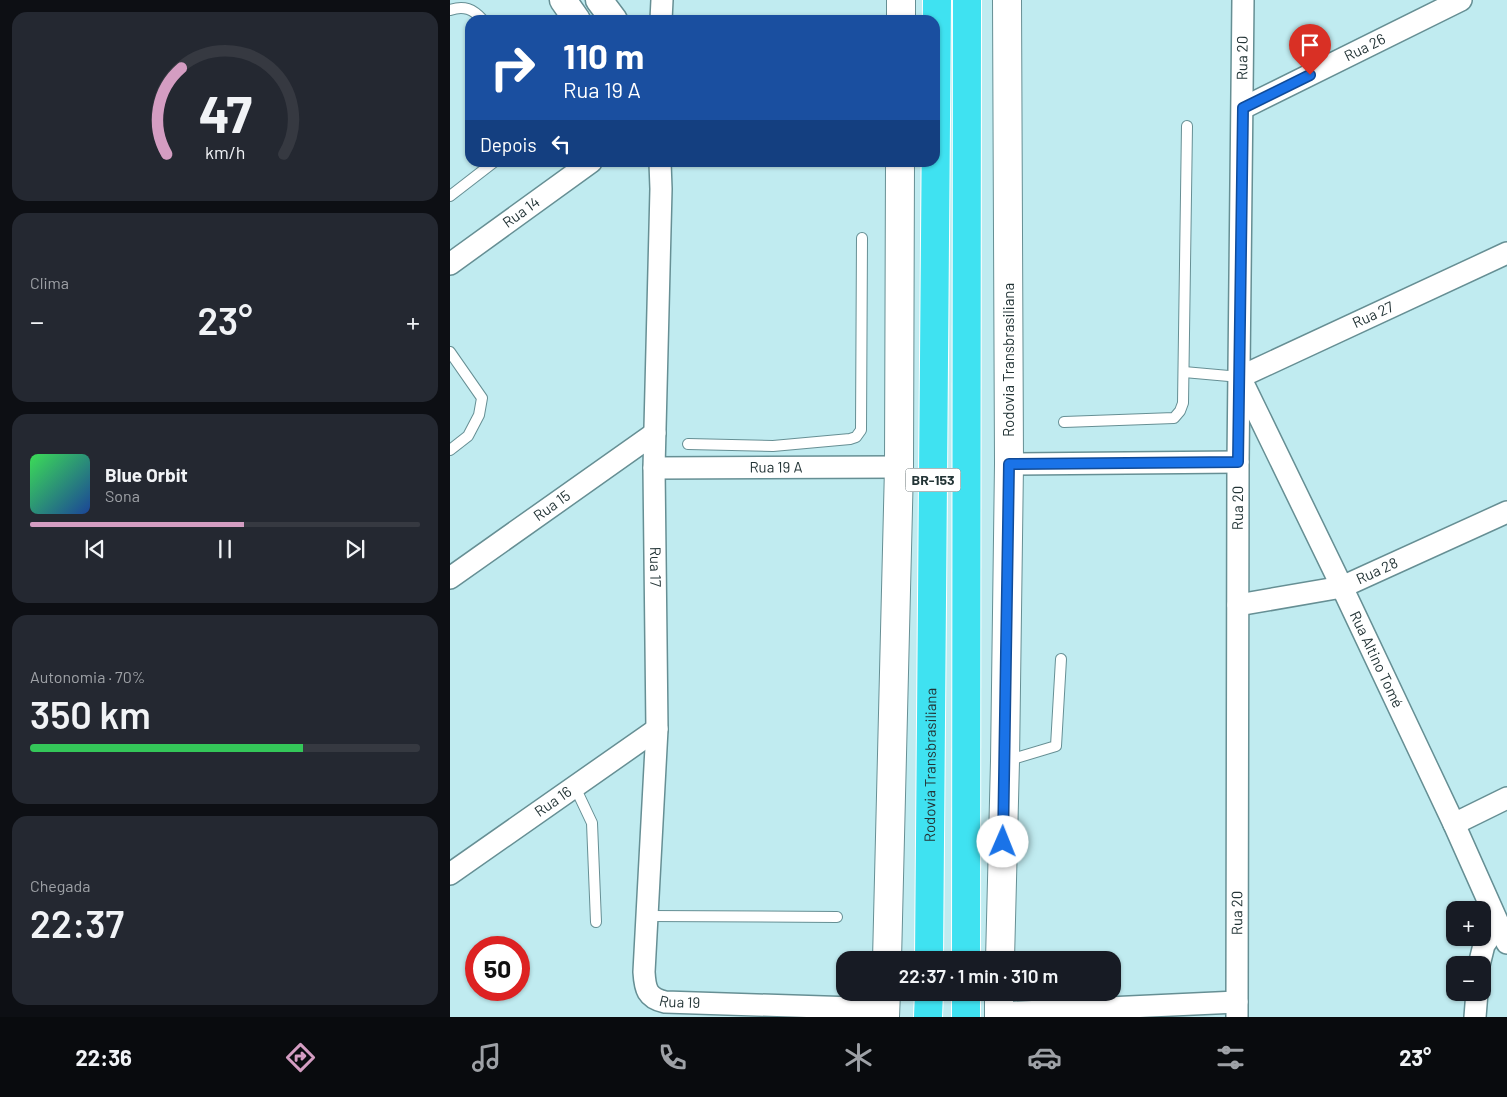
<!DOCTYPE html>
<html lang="pt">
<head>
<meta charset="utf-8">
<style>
	:root { --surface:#171b24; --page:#242831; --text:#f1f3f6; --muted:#9ea1a6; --line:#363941; --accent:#d49dc2 }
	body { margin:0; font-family:Barlow,sans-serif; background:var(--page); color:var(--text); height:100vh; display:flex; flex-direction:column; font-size:19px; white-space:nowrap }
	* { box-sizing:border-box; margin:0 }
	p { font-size:16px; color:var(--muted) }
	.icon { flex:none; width:28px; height:28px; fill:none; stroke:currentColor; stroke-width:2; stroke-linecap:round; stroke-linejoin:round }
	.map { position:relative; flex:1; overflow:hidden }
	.sheet { display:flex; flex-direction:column; gap:12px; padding:12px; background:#0d0f14; width:450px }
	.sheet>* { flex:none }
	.top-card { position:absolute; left:15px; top:15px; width:475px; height:152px; border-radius:15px; box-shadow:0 1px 4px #0004; background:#1a4fa0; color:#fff; overflow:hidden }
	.tools { position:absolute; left:996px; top:901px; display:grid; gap:10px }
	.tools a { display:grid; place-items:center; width:45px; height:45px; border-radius:10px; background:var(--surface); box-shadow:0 1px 4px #0004; font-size:25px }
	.speed { position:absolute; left:15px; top:936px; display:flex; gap:10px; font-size:25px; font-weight:700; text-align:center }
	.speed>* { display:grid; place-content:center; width:65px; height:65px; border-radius:50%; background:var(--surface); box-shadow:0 1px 4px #0004; line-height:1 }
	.speed .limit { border:8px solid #d22; background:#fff; color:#111 }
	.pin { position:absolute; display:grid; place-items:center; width:42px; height:42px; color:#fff; margin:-51px -21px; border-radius:50% 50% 50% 0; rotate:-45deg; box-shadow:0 0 5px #0007 }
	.pin .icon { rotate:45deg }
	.me { position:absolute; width:55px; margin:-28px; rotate:1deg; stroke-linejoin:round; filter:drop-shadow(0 0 4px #0008) }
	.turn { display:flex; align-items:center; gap:18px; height:105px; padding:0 15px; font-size:22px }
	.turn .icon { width:65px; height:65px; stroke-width:2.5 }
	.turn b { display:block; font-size:35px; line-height:42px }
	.then { display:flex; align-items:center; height:48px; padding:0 15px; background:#0003; gap:10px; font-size:19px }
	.big { font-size:38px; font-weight:600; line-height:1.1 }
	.sheet .tile { flex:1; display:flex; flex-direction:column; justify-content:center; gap:8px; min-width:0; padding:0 18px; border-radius:15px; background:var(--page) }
	.sheet .dial { align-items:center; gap:0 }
	.dial svg { height:130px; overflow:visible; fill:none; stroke:var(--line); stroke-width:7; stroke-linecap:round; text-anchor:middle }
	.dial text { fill:var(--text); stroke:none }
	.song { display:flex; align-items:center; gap:15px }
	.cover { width:60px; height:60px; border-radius:8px; background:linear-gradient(135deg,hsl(130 70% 55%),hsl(220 70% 35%)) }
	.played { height:5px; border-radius:2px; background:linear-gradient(90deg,var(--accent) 55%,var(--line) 55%) }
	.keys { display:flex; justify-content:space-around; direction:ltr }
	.heat { display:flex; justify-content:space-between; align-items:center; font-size:28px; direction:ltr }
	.charge { height:8px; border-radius:4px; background:linear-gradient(90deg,#34c759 70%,var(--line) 0) }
	.trip { position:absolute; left:386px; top:951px; width:285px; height:50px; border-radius:15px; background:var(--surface); box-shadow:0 1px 4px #0004; font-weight:600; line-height:50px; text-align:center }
	.tabs { display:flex; height:80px; justify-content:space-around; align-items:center; background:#090b0e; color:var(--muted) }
	.tabs .icon { width:35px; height:35px }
	.tabs .active { color:var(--accent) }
	.tabs b { font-size:22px; color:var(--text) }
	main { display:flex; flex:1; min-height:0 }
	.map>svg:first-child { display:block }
</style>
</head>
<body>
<main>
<section class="sheet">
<div class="tile dial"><svg viewBox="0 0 100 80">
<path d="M14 69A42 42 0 1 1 86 69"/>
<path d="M14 69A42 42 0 0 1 23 16" stroke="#d49dc2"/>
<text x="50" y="56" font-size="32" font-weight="700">47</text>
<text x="50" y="72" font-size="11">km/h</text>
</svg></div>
<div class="tile"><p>Clima</p>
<div class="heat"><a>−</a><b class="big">23°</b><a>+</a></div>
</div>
<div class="tile">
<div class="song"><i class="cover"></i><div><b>Blue Orbit</b><p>Sona</p></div></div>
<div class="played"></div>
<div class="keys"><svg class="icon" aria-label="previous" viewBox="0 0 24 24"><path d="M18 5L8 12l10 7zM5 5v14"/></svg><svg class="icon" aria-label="pause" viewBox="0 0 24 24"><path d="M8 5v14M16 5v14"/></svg><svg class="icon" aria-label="next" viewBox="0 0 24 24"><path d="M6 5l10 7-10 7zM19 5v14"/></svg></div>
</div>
<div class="tile"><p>Autonomia · 70%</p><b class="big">350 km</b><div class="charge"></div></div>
<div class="tile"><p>Chegada</p><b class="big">22:37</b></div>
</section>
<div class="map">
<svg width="1057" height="1017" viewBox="0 0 1057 1017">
	<rect width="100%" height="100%" fill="#c0ebf0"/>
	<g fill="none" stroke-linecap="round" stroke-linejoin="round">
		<g stroke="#668f94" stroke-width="12">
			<g id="service">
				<path d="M 0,10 C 14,5 23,9 33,20"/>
				<path d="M 0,196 L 44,162"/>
				<path d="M 0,352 L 32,398 L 29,415 L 18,436 L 0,450"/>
				<path d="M 734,372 L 790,377"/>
				<path d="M 614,422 L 724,418 L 730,411 L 733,403 L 737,126"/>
				<path d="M 238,444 L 323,446 L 400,439 L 406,437 L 411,430 L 412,238"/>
				<path d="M 556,761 L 606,746 L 611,659"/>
				<path d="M 125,787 L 142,823 L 146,922"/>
				<path d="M 197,916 L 387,917"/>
			</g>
		</g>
		<g stroke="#668f94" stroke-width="24">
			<g id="minor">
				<path d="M 211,20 L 212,0"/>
				<path id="s1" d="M 793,108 L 1011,0"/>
				<path id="s2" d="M 210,162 L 211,189 L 204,468 L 207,729 L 194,972 C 195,989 197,998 215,1002 L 436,1009"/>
				<path id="s3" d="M 1057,253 L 790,377 L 892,587 L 1004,824 L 1057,943"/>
				<path id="s4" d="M 0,264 L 141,162"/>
				<path d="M 559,464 L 788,462"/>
				<path id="s5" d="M 204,468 L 449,467"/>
				<path id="s6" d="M 0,578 L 205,433"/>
				<path id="s7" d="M 788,605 L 892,587 L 1057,512"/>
				<path d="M 1004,824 L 1057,798"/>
				<path id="s8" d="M 0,874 L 207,729"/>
				<path d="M 1029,965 L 1034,945 L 1048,925"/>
				<path d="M 549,1013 L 787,1002"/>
				<path id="s9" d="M 787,1017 L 788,462 L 793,0"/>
				<path d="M 1025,1017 L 1027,992"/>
			</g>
		</g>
		<g stroke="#668f94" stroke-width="29">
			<g id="tertiary">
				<path d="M 113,0 L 127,20"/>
				<path d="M 149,0 L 164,20"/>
			</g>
		</g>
		<g stroke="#668f94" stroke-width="30">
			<g id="secondary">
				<path d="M 451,20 L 451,0"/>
				<path d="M 437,960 L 449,467 L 450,162"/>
				<path d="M 550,960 L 555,761 L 559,464 L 557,0"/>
				<path d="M 435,1017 L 436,992"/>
				<path d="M 549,1017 L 549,992"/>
			</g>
		</g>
		<g stroke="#fff" stroke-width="30">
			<g id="motorway">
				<path id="s10" d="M 479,960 L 487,0"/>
				<path d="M 516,960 L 517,0"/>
				<path d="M 478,1017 L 479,992"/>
				<path d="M 516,1017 L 516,992"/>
			</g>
		</g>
		<use href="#service" stroke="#fff" stroke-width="10"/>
		<use href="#minor" stroke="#fff" stroke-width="21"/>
		<use href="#tertiary" stroke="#fff" stroke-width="26"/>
		<use href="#secondary" stroke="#fff" stroke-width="28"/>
		<use href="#motorway" stroke="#3fe2f1" stroke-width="28"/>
	</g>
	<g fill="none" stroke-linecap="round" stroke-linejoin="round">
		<g stroke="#114b97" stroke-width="12">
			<path id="route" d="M 553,842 L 559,464 L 788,462 L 793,108 L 860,75"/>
		</g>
		<use href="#route" stroke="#1a73e8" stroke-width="9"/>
	</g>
	<g text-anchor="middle" stroke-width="4" stroke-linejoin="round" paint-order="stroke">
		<rect fill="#fff" stroke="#657172" stroke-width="1" x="455.5" y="468.5" width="55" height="23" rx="4"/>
		<g font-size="14" font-weight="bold" fill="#233436">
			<text x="483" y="485">BR-153</text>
		</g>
		<g font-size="15" fill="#233436" stroke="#fff">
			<text dy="5" stroke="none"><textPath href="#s1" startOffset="136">Rua 26</textPath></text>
			<text dy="5" stroke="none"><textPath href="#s9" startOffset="959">Rua 20</textPath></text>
			<text dy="5" stroke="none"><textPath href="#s4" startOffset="88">Rua 14</textPath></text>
			<text transform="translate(923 315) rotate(-25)" y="5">Rua 27</text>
			<text transform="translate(559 360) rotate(-90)" y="5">Rodovia Transbrasiliana</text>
			<text dy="5" stroke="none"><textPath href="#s5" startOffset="122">Rua 19 A</textPath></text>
			<text dy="5" stroke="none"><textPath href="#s6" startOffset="125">Rua 15</textPath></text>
			<text dy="5" stroke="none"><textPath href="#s9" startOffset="509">Rua 20</textPath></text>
			<text dy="5" stroke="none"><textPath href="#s2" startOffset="405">Rua 17</textPath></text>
			<text dy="5" stroke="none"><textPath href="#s7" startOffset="144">Rua 28</textPath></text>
			<text dy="5" stroke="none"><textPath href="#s3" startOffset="608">Rua Altino Tomé</textPath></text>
			<text dy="5" stroke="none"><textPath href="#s10" startOffset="195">Rodovia Transbrasiliana</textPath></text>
			<text dy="5" stroke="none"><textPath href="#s8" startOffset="126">Rua 16</textPath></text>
			<text dy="5" stroke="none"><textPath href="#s9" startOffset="104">Rua 20</textPath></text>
			<text dy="5" stroke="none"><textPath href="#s2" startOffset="866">Rua 19</textPath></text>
		</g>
	</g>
</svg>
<div class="tools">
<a>+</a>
<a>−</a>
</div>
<div class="speed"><div class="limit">50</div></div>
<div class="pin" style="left:860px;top:75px;background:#d93025"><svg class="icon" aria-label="arrive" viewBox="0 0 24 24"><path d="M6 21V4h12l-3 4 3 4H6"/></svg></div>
<svg class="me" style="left:553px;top:842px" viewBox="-20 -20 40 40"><circle r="19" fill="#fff"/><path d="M0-13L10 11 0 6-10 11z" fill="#1a73e8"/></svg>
<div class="trip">22:37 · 1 min · 310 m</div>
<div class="top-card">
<div class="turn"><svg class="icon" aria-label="right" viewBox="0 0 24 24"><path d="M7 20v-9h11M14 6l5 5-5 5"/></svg><div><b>110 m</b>Rua 19 A</div></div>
<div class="then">Depois<svg class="icon" aria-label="left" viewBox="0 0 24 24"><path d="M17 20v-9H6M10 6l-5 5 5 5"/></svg></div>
</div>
</div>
</main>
<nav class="tabs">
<b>22:36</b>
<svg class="icon active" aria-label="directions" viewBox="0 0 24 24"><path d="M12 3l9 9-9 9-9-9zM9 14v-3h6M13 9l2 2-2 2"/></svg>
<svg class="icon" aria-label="music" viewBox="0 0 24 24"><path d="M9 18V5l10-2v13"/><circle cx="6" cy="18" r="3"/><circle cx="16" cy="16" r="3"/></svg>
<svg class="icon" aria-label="phone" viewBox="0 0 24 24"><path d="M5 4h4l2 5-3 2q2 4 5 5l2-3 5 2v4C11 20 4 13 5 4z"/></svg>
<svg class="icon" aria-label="climate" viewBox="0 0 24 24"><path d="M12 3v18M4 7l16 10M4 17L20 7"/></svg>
<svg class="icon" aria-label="car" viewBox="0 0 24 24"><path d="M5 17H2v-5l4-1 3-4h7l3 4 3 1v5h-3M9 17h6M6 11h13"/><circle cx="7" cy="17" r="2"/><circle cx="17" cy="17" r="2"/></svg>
<svg class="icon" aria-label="filters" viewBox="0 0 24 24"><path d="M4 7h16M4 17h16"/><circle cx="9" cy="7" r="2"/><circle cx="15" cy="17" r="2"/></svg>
<b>23°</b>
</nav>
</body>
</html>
